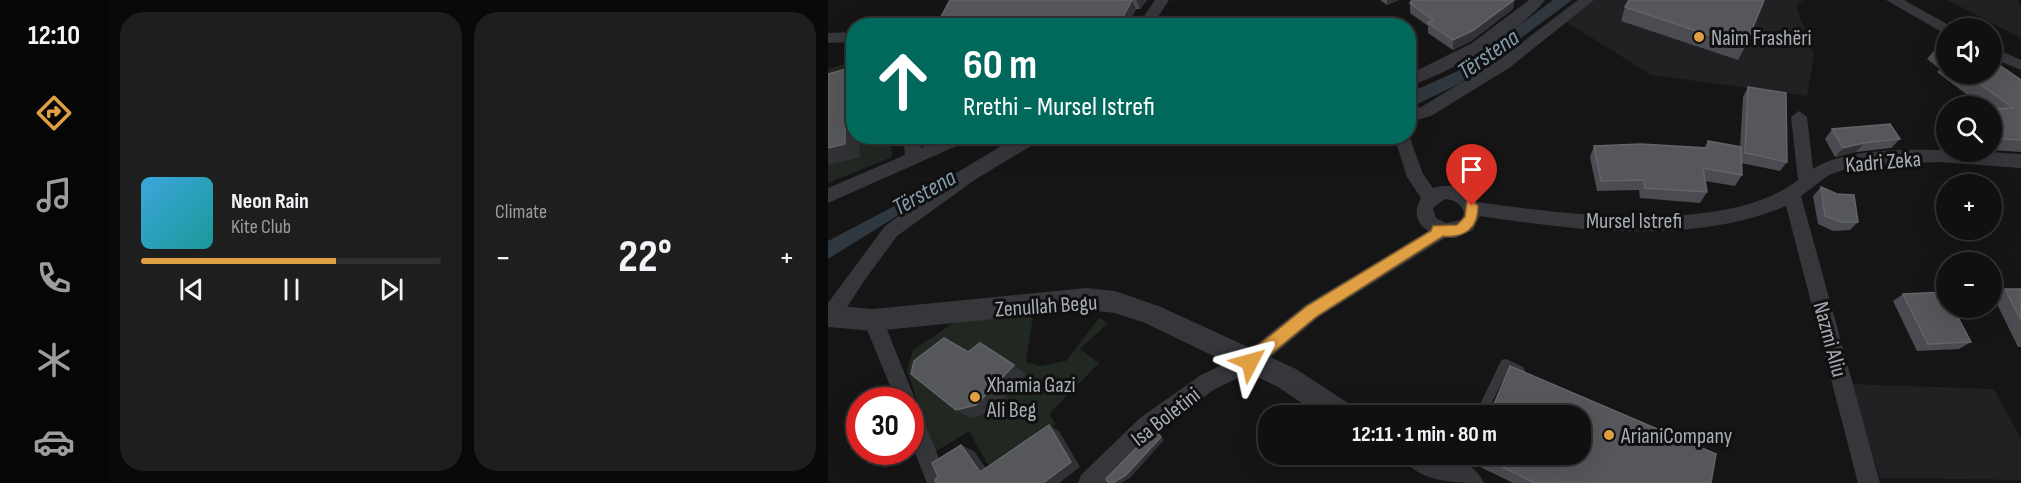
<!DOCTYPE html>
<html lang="en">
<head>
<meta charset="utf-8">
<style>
	:root { --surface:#101010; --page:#1e1e1e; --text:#f1f3f6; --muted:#9c9d9f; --line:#303030; --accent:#e09f43 }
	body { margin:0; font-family:"Sofia Sans Condensed",sans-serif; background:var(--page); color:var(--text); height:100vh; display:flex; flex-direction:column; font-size:22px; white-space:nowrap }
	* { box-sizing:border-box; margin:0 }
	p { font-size:20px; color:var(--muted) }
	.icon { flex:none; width:33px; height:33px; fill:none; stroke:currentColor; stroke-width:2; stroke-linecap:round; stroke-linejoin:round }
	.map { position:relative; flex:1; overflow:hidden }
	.side { display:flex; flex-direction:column; gap:12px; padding:12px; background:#090909; width:720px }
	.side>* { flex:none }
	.hud { position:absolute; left:18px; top:18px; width:570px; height:126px; border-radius:24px; box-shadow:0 6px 24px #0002,0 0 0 2px var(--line); background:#00695c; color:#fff; overflow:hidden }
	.buttons { position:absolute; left:1108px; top:18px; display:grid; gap:12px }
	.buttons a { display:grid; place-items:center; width:66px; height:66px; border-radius:50%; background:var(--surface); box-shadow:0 6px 24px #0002,0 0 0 2px var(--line); font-size:30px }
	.speed { position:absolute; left:18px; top:387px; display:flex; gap:12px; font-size:30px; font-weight:700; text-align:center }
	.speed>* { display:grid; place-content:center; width:78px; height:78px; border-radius:50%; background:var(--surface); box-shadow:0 6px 24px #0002,0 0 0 2px var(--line); line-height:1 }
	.speed .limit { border:9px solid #d22; background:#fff; color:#111 }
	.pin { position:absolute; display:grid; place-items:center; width:51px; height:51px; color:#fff; margin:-62px -26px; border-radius:50% 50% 50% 0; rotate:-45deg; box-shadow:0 0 6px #0007 }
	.pin .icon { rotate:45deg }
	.me { position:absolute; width:66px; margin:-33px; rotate:51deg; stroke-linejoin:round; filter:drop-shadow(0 0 4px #0008) }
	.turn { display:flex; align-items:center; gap:21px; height:126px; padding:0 18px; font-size:27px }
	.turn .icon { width:78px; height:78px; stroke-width:2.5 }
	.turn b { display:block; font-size:42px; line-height:51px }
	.big { font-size:45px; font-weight:700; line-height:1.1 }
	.side .widget { flex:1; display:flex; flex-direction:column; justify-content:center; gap:9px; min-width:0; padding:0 21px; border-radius:24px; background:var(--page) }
	.song { display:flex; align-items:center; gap:18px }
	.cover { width:72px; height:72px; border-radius:9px; background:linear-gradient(135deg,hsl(200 70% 55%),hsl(180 70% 35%)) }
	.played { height:6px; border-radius:3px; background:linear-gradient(90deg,var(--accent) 65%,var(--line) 65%) }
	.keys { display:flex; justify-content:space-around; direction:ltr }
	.heat { display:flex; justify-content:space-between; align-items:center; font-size:33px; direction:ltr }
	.side .tiles { flex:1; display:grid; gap:12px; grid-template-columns:repeat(2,1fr) }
	.trip { position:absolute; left:430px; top:405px; width:333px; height:60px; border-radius:24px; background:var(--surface); box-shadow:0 6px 24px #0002,0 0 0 2px var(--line); font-weight:700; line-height:60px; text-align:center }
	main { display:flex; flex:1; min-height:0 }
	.tabs { display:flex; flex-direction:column; width:108px; justify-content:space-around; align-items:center; background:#060606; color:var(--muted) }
	.tabs .icon { width:42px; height:42px }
	.tabs .active { color:var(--accent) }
	.tabs b { font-size:27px; color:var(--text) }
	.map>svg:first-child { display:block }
</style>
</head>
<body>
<main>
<nav class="tabs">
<b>12:10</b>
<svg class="icon active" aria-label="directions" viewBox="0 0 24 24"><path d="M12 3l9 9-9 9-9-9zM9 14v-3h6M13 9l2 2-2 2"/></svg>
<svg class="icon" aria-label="music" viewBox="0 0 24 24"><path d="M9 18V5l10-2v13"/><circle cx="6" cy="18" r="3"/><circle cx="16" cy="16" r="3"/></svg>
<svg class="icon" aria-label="phone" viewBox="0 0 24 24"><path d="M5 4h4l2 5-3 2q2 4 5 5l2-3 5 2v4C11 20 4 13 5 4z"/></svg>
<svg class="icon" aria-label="climate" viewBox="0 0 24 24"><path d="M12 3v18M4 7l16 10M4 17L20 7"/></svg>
<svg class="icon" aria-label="car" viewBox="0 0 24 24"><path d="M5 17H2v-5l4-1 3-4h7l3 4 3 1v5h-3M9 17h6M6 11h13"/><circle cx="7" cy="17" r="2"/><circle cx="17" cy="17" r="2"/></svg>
</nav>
<section class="side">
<div class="tiles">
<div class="widget">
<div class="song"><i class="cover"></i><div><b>Neon Rain</b><p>Kite Club</p></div></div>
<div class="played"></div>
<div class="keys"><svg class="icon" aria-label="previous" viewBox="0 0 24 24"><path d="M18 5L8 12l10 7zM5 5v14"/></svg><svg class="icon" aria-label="pause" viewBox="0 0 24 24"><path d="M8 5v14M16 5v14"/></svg><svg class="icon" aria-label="next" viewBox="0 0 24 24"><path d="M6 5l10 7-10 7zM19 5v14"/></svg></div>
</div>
<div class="widget"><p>Climate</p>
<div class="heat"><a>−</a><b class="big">22°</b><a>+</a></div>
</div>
</div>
</section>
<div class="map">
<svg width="1193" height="483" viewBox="0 0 1193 483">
	<rect width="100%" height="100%" fill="#151516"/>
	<g fill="#212123">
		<path d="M 754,0 L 975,0 L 968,6 L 986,56 L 979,96 L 823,75 L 732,18 Z"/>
		<path d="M 1119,0 L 1190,0 L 1193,9 L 1193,38 Z"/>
		<path d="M 1023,384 L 1166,389 L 1193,439 L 1193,480 L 1052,478 Z"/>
	</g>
	<g fill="#212822">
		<path d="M 25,62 L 26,136 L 62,137 L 64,157 L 0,183 L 0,69 Z"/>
		<path d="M 205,316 L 198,362 L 212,366 L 238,361 L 271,318 L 280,323 L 252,349 L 271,363 L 221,414 L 228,424 L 162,468 L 141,431 L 107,452 L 79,371 L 85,350 L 127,322 Z"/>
	</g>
	<g fill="#2f383e">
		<path d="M 725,0 L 744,0 L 631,84 L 581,108 L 581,93 L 630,71 Z"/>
		<path d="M 188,137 L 196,137 L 0,259 L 0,241 L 125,175 Z"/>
	</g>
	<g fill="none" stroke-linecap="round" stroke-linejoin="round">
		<g stroke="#36373b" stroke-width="10">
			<path d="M 652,416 L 677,364 L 692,371"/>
			<path d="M 626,470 L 633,454"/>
		</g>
		<g fill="#36373b" fill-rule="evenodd">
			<path d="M 327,0 L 341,0 L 324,26 L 309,26 Z"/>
			<path d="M 701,0 L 717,0 C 695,30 617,76 580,86 L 580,75 L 644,43 Z"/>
			<path d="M 750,0 L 766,0 L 681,68 L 603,116 L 580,122 L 580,110 L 593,107 L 671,60 Z"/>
			<path d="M 1058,0 L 1076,0 L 1126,28 L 1119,28 L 1119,34 L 1114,32 Z"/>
			<path d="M 26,32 L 26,42 L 0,43 L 0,33 Z"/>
			<path d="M 1164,47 L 1193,60 L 1193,70 L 1164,58 Z"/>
			<path d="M 971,111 L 979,117 L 985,169 C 1029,140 1141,152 1193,154 L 1193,168 L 1111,162 L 1026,166 L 1001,175 L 973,196 L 1052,483 L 1030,483 L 958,206 C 863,245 751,231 652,216 L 645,230 L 628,238 L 617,238 L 491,317 L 429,369 L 387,389 L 326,432 L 277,483 L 250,483 L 253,475 L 312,418 L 373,375 L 415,355 L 477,305 L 600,231 C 587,222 586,211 593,198 L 579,177 L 566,136 L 580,136 L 580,133 L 595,174 L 605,188 C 621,183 641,186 649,202 C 735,214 898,236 970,180 L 963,117 ZM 617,199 C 627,200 633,203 636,213 L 633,220 L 618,223 L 608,218 L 605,208 Z"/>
			<path d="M 75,136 L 91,136 L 93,148 L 119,136 L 144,136 L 142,140 L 0,203 L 0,188 L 77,155 Z"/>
			<path d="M 193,136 L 215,136 L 213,140 L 148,179 L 69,236 L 36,281 L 10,321 L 0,323 L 0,303 L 57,226 L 136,169 Z"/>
			<path d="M 45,311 L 52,314 L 55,320 L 121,483 L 99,483 L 82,440 L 82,400 L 68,400 L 35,320 L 38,314 Z"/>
		</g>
		<g fill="#36373b" fill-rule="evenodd">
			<path d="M 258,288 L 287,291 L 333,307 L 468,369 L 526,407 L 530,416 L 493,416 L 450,387 L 317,323 L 287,313 L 258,310 L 45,331 L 0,327 L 0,305 L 45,309 Z"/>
			<path d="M 574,454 C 601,454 644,454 656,483 C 629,483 586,483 574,454 Z"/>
		</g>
	</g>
	<g fill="#4b4c51">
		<path d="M 122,0 L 319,0 L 312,9 L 308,9 L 299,26 L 120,26 L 113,17 Z"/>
		<path d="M 552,0 L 571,0 L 559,5 Z"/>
		<path d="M 584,0 L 686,0 L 685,9 L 643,41 L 625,50 L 600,33 L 600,26 L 582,13 L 582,3 Z"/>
		<path d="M 797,7 L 917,47 L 910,60 L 793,21 Z"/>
		<path d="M 1119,42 L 1119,74 L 1164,74 L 1193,80 L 1193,152 L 1164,150 L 1164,106 L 1154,106 L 1109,72 L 1112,69 L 1099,59 L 1109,47 Z"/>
		<path d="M 920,87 L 959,162 L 952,171 L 913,163 L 914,175 L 907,186 L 877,181 L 879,192 L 872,203 L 812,198 L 811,190 L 769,191 L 762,157 L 766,146 L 876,148 L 880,141 L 912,147 L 915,97 Z"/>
		<path d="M 1004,129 L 1072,139 L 1063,148 L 1028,152 L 1007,157 L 997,139 Z"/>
		<path d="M 993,187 L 1030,222 L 1022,230 L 1005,231 L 990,224 L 985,196 Z"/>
		<path d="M 1177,289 L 1193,289 L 1193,347 L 1190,347 L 1165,296 Z"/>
		<path d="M 1075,294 L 1143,342 L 1131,349 L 1089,351 L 1065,301 Z"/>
		<path d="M 646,454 L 753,454 L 883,483 L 685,483 L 644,463 Z"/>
	</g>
	<g fill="#313235">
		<path d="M 304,0 L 308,9 L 299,26 L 290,26 Z"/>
		<path d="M 308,0 L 319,0 L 312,9 Z"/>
		<path d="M 559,0 L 571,0 L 559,5 Z"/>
		<path d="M 686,0 L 685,9 L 643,41 L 625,50 L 625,40 Z"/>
		<path d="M 18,69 L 26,77 L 26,136 L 31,136 L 32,157 L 0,165 L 0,148 Z"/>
		<path d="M 1036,143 L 1028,152 L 1007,157 L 1015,148 Z"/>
		<path d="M 186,365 L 198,374 L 162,413 L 143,418 L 128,410 Z"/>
		<path d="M 221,425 L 231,431 L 252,467 L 231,483 L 215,483 Z"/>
		<path d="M 329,432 L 336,440 L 302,478 L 293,483 L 285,483 Z"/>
		<path d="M 133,445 L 146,451 L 164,477 L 152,472 Z"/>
	</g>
	<g fill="#55575b" stroke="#626469" stroke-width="1.5">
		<path d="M 122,0 L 304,0 L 290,26 L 177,26 L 113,17 Z"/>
		<path d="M 584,0 L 686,0 L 644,31 L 625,40 L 600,23 L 605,20 L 582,3 Z"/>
		<path d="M 801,0 L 936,0 L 917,47 L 797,7 Z"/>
		<path d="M 1119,42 L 1119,54 L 1109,47 Z"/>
		<path d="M 1164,60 L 1193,80 L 1193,140 L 1164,138 L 1164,109 L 1185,108 L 1138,74 L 1164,74 Z"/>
		<path d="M 18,69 L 17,144 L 0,148 L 0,74 Z"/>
		<path d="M 920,87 L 958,93 L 959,162 L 917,153 Z"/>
		<path d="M 1062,124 L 1072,139 L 1036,143 L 1015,148 L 1004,129 Z"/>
		<path d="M 880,141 L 913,147 L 914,175 L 875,168 L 879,192 L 817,188 L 816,180 L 773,181 L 766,146 L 813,144 L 880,148 Z"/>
		<path d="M 993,187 L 1009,194 L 1026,195 L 1030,222 L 1013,222 L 997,216 Z"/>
		<path d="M 1177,289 L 1193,289 L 1193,320 Z"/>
		<path d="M 1117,292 L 1119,296 L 1119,308 L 1125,308 L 1143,342 L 1100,344 L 1075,294 Z"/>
		<path d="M 116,338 L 140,352 L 152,343 L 186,365 L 148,405 L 128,410 L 83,374 L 86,361 Z"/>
		<path d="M 682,366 L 888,454 L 883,483 L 707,483 L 648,454 L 753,454 L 753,416 L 661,416 Z"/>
		<path d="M 221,425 L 243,462 L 215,483 L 108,483 L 107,480 L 110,477 L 104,463 L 133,445 L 152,472 Z"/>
		<path d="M 329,432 L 333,437 L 298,475 L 285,483 L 280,483 L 278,479 L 315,441 Z"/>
	</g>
	<path fill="#e09f43" stroke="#92672c" stroke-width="1.5" d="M 644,201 L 650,206 C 650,228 637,238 615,236 L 489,316 L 427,367 L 422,369 L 416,367 L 414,362 L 416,357 L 479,306 L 603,231 L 605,226 L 629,225 L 637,217 L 639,202 Z"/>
	<g fill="#e09f43" stroke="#101011" stroke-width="2">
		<circle cx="871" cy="37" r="6"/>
		<circle cx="147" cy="397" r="6"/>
		<circle cx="781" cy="435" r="6"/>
	</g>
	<g text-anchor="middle" stroke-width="6" stroke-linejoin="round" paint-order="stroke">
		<g font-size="22" fill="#a8adb5" stroke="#101011" text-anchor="start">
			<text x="883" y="45">Naim Frashëri</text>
			<text x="159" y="392">Xhamia Gazi<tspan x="159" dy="25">Ali Beg</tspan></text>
			<text x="793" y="443">ArianiCompany</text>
		</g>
		<g font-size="22" fill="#a8adb5" stroke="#101011">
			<text transform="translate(1055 161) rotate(-5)" y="8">Kadri Zeka</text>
			<text x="806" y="228">Mursel Istrefi</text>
			<text transform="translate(218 305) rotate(-4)" y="8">Zenullah Begu</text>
			<text transform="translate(1003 339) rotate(75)" y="8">Nazmi Aliu</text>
			<text transform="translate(337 416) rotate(-38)" y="8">Isa Boletini</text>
		</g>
		<g font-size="24" font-style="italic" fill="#829cad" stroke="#101011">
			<text transform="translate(660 54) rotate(-35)" y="8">Tërstena</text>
			<text transform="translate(96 192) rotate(-30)" y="8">Tërstena</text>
		</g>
	</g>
</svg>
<div class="buttons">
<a><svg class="icon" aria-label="sound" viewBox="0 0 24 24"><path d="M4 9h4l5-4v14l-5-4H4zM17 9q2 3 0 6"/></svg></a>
<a><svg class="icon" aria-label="search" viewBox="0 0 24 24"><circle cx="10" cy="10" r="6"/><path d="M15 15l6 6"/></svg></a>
<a>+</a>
<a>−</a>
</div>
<div class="speed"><div class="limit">30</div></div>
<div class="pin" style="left:644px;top:206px;background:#d93025"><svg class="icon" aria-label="arrive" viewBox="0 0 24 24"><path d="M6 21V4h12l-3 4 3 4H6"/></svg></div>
<svg class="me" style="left:422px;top:362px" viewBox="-20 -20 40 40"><path d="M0-17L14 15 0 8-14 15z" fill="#e09f43" stroke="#fff" stroke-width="4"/></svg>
<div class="trip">12:11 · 1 min · 80 m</div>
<div class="hud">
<div class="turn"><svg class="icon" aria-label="ahead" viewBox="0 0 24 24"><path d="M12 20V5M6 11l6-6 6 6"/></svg><div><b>60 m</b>Rrethi - Mursel Istrefi</div></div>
</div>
</div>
</main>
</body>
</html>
